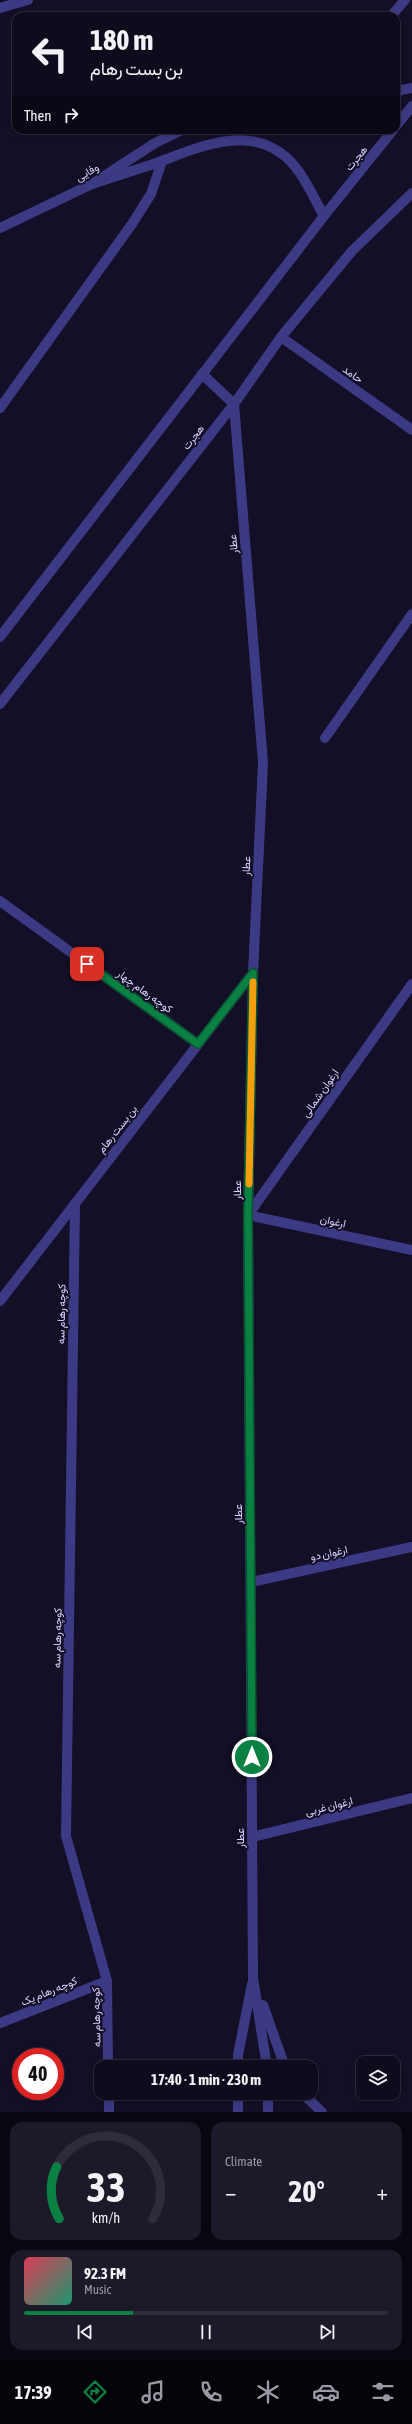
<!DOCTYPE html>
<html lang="en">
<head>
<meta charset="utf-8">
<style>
	:root { --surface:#0e0b1c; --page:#1c1929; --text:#f1f3f6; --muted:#9b9ba3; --line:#2e2b3b; --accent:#0b8043 }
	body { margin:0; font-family:"Asap Condensed",Vazirmatn,sans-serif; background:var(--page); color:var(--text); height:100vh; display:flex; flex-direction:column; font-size:15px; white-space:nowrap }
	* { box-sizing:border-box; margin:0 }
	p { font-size:13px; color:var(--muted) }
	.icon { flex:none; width:22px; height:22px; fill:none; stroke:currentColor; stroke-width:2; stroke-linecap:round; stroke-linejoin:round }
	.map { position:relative; height:2112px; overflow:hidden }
	.panel { display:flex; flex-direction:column; gap:10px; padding:10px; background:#08060f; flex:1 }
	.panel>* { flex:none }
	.banner { position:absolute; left:12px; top:12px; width:388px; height:122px; border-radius:12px; box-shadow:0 2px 10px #0003,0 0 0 1px var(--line); background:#0e0b1c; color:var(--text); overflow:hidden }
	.fabs { position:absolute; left:356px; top:2056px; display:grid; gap:8px }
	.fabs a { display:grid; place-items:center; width:44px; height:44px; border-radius:8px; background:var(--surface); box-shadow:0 2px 10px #0003,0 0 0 1px var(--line); font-size:20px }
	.speed { position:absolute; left:12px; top:2048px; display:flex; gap:8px; font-size:20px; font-weight:700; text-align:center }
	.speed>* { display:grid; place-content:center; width:52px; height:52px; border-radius:50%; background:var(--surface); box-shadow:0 2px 10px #0003,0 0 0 1px var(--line); line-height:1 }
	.speed .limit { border:6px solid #d22; background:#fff; color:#111 }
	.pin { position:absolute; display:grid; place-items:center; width:34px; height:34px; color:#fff; margin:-17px; border-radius:8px; box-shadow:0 2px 6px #0006 }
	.me { position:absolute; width:44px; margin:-22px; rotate:0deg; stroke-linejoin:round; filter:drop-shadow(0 0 3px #0008) }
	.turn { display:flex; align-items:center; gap:14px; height:84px; padding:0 12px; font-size:18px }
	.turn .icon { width:52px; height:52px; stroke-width:2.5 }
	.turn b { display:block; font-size:28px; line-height:34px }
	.then { display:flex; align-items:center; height:38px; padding:0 12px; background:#0003; gap:8px; font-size:15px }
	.big { font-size:30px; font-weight:700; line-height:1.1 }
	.panel .card { flex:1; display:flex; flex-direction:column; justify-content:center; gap:6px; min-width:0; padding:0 14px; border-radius:12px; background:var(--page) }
	.panel .dial { align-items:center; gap:0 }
	.dial svg { height:104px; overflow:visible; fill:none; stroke:var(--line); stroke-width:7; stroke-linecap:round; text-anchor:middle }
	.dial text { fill:var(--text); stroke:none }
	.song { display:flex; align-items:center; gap:12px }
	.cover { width:48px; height:48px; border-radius:6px; background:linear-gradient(135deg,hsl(350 70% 55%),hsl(160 70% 35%)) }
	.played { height:4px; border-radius:2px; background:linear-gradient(90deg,var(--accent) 30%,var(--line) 30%) }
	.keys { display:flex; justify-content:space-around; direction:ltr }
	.heat { display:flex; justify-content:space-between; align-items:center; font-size:22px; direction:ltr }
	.panel .tiles { flex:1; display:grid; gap:10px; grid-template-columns:1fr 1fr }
	.card:last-child { grid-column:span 2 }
	.trip { position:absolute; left:94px; top:2060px; width:224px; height:40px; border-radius:12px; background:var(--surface); box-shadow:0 2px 10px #0003,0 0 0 1px var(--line); font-weight:700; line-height:40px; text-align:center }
	.tab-bar { display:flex; height:64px; justify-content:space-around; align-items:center; background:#06040b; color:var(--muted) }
	.tab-bar .icon { width:28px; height:28px }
	.tab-bar .on { color:var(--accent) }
	.tab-bar b { font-size:18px; color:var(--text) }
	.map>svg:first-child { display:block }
</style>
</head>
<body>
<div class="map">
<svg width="412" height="2112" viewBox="0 0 412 2112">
	<rect width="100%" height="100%" fill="#130f26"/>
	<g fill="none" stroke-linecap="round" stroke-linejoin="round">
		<g stroke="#3d3a85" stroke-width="10">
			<path d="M 0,8 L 28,0"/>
			<path d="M 391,16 L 405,0"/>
			<path d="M 396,91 L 412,88"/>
			<path d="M 396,126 L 412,106"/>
			<path d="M 92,184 C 116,176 139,169 162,161 C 201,146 249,125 286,157 C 303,172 313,197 324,216"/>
			<path d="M 0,228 L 92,184 L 155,143 L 182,130"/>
			<path d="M 281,337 L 412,430"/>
			<path d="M 202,374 L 234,404 L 263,763 L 253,973 L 248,1215 L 253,1978 L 267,2067"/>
			<path d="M 0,408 L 132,224 L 151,194 L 162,161"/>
			<path d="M 0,637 L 324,216 L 393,130"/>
			<path d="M 0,704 L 234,404 L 281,337 L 352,251 L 412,193"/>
			<path d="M 325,738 L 412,614"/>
			<path d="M 0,901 L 198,1044"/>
			<path d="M 412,984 L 248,1215 L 412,1250"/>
			<path d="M 75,1203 L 66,1836 L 107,1981 L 108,2067"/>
			<path d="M 0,1301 L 253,973"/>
			<path d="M 251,1582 L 412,1547"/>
			<path d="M 252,1837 L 412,1798"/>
			<path d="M 263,2005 L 285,2067"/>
			<path d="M 0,2023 L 107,1981"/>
			<path d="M 238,2067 L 238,2055 L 252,1984"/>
			<path d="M 109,2093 L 109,2112"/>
			<path d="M 238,2093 L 238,2112"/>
			<path d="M 268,2093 L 268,2112"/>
			<path d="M 302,2093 L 322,2112"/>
		</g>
	</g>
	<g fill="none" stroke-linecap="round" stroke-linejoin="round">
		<g stroke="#07532c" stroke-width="10">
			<path id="route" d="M 87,964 L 198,1044 L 253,973 L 248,1216 L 252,1757"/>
		</g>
		<use href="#route" stroke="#0b8043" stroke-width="7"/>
		<path stroke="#f59e0b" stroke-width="7" d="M 249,1184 L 253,982"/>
	</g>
	<g text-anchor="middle" stroke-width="4" stroke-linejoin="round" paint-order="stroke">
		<g font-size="11" fill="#d9d4ff" stroke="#130f26">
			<text transform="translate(356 158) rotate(-51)" y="4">هجرت</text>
			<text transform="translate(87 172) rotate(-30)" y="4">وفایی</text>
			<text transform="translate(353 374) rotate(35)" y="4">حامد</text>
			<text transform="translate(193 437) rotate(-52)" y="4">هجرت</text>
			<text transform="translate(233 544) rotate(-95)" y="4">عطار</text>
			<text transform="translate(246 866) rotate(-87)" y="4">عطار</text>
			<text transform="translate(145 991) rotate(36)" y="4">کوچه رهام چهار</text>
			<text transform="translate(320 1093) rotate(-55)" y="4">ارغوان شمالی</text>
			<text transform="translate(117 1129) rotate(-52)" y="4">بن بست رهام</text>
			<text transform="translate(237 1190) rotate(-89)" y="4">عطار</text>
			<text transform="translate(333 1221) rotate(12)" y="4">ارغوان</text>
			<text transform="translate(61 1314) rotate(-89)" y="4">کوچه رهام سه</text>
			<text transform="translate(238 1514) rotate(-90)" y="4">عطار</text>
			<text transform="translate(329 1553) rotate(-12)" y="4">ارغوان دو</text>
			<text transform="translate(57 1638) rotate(-89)" y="4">کوچه رهام سه</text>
			<text transform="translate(329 1806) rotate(-14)" y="4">ارغوان غربی</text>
			<text transform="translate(240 1838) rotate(-90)" y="4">عطار</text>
			<text transform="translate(49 1991) rotate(-22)" y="4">کوچه رهام یک</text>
			<text transform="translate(96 2017) rotate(-91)" y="4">کوچه رهام سه</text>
		</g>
	</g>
</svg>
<div class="fabs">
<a><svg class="icon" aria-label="layers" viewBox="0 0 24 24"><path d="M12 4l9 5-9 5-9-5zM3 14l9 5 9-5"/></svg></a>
</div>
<div class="speed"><div class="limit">40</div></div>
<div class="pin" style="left:87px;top:964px;background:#d93025"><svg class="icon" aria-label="arrive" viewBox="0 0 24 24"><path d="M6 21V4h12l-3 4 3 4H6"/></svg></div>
<svg class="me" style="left:252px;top:1757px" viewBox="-20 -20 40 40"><circle r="17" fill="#0b8043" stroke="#fff" stroke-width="3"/><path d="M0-11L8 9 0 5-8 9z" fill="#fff"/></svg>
<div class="trip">17:40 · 1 min · 230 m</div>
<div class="banner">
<div class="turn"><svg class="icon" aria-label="left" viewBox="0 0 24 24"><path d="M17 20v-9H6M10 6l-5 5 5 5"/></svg><div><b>180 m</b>بن بست رهام</div></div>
<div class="then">Then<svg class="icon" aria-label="right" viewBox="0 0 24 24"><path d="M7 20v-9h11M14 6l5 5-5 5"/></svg></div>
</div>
</div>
<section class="panel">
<div class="tiles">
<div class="card dial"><svg viewBox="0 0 100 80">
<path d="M14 69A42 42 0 1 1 86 69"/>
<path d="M14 69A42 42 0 0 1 12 29" stroke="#0b8043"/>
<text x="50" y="56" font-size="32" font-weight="700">33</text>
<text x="50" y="72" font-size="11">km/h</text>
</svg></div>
<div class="card"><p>Climate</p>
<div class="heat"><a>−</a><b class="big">20°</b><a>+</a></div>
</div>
<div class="card">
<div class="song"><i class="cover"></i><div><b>92.3 FM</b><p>Music</p></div></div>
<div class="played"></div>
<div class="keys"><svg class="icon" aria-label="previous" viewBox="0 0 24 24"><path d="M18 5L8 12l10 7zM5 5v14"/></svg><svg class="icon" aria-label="pause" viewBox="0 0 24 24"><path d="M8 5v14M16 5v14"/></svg><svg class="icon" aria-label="next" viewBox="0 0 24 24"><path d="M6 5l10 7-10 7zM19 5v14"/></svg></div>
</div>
</div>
</section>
<nav class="tab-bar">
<b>17:39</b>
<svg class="icon on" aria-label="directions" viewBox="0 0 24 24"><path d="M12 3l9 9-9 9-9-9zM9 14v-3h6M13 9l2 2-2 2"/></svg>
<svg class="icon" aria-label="music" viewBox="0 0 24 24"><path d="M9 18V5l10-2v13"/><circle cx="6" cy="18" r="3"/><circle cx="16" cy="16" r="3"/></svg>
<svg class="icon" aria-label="phone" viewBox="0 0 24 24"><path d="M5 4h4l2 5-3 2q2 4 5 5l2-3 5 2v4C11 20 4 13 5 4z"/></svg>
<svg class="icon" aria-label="climate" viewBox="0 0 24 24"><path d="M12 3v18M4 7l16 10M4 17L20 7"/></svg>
<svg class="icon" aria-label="car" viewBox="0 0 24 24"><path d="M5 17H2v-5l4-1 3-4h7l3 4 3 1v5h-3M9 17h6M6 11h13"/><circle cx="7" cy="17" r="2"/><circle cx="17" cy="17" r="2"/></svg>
<svg class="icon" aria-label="filters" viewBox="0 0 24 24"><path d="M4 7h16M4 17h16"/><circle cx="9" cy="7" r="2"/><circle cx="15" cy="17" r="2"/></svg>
</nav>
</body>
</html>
